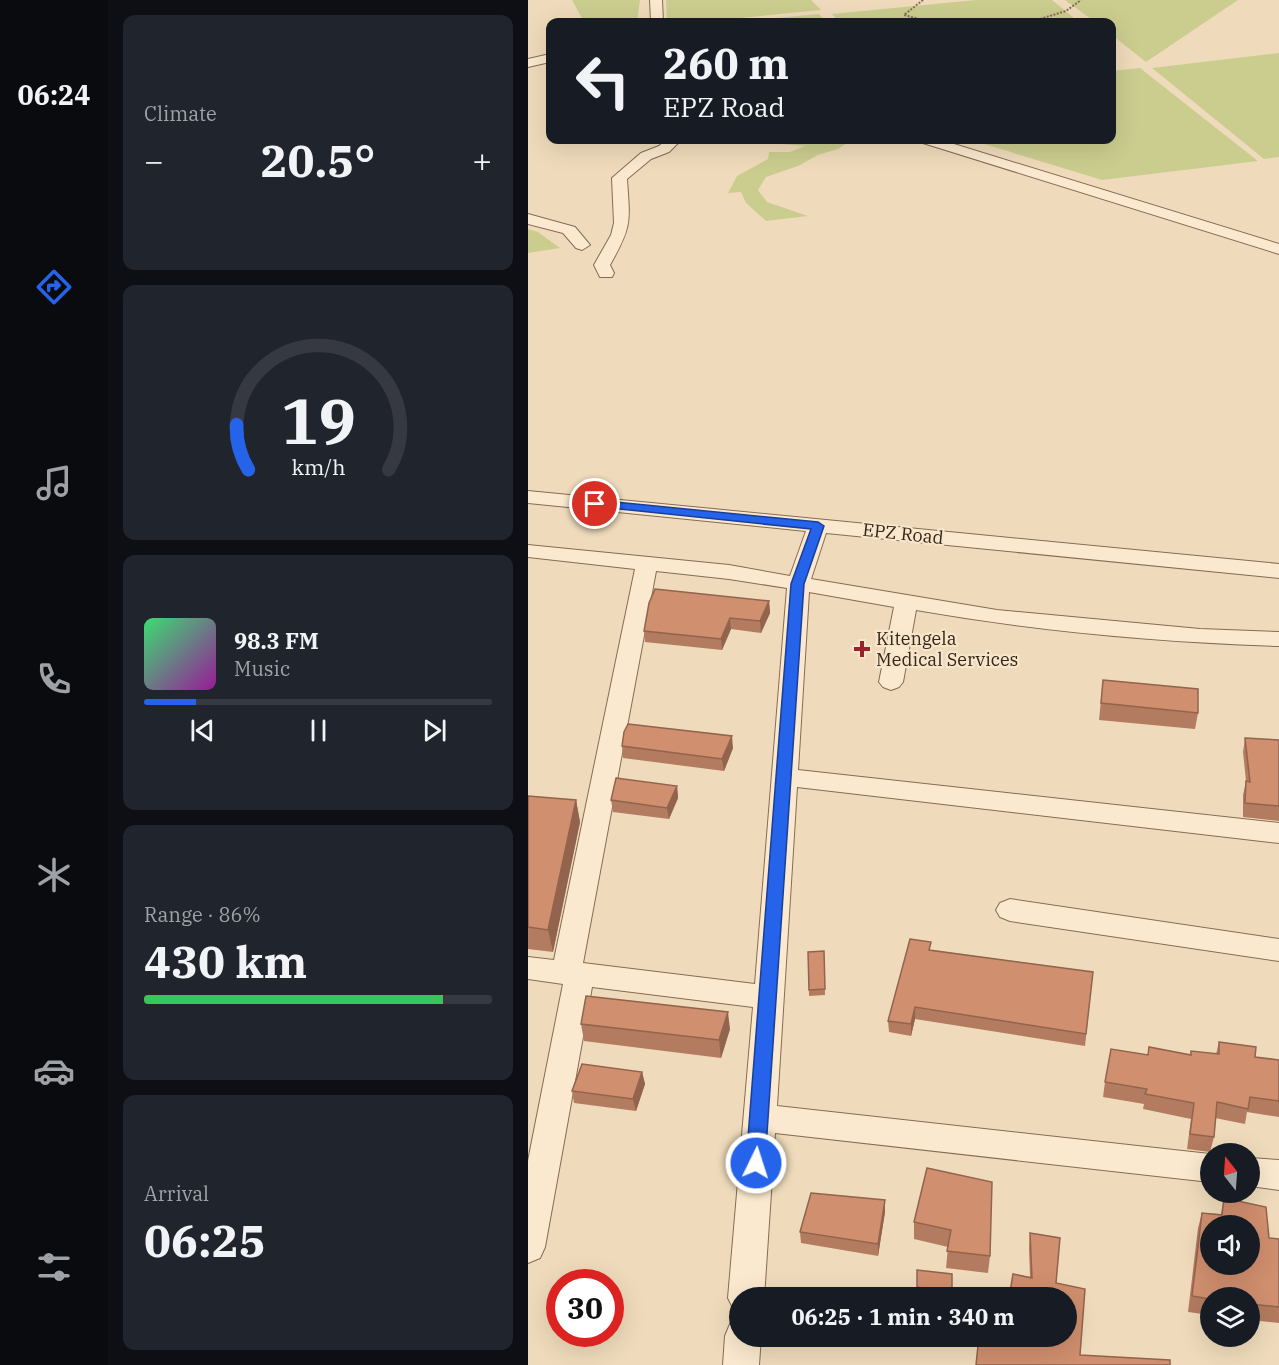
<!DOCTYPE html>
<html lang="en">
<head>
<meta charset="utf-8">
<style>
	:root { --surface:#171b24; --page:#20242c; --text:#f1f3f6; --muted:#9ea1a6; --line:#363941; --accent:#2563eb }
	body { margin:0; font-family:"IBM Plex Serif",serif; background:var(--page); color:var(--text); height:100vh; display:flex; flex-direction:column; font-size:22px; white-space:nowrap }
	* { box-sizing:border-box; margin:0 }
	p { font-size:20px; color:var(--muted) }
	.icon { flex:none; width:33px; height:33px; fill:none; stroke:currentColor; stroke-width:2; stroke-linecap:round; stroke-linejoin:round }
	.map { position:relative; flex:1; overflow:hidden }
	.drawer { display:flex; flex-direction:column; gap:15px; padding:15px; background:#0d0f14; width:420px }
	.drawer>* { flex:none }
	.guide { position:absolute; left:18px; top:18px; width:570px; height:126px; border-radius:12px; box-shadow:0 6px 24px #0002; background:#171b24; color:var(--text); overflow:hidden }
	.needle { width:39px; rotate:343deg }
	.buttons { position:absolute; left:672px; top:1143px; display:grid; gap:12px }
	.buttons a { display:grid; place-items:center; width:60px; height:60px; border-radius:50%; background:var(--surface); box-shadow:0 6px 24px #0002; font-size:30px }
	.speed { position:absolute; left:18px; top:1269px; display:flex; gap:12px; font-size:30px; font-weight:700; text-align:center }
	.speed>* { display:grid; place-content:center; width:78px; height:78px; border-radius:50%; background:var(--surface); box-shadow:0 6px 24px #0002; line-height:1 }
	.speed .limit { border:9px solid #d22; background:#fff; color:#111 }
	.pin { position:absolute; display:grid; place-items:center; width:51px; height:51px; color:#fff; margin:-26px; border:3px solid #fff; border-radius:50%; box-shadow:0 2px 6px #0007 }
	.me { position:absolute; width:66px; margin:-33px; rotate:4deg; stroke-linejoin:round; filter:drop-shadow(0 0 4px #0008) }
	.turn { display:flex; align-items:center; gap:21px; height:126px; padding:0 18px; font-size:27px }
	.turn .icon { width:78px; height:78px; stroke-width:2.5 }
	.turn b { display:block; font-size:42px; line-height:51px }
	.big { font-size:45px; font-weight:800; line-height:1.1 }
	.drawer .widget { flex:1; display:flex; flex-direction:column; justify-content:center; gap:9px; min-width:0; padding:0 21px; border-radius:12px; background:var(--page) }
	.drawer .dial { align-items:center; gap:0 }
	.dial svg { height:156px; overflow:visible; fill:none; stroke:var(--line); stroke-width:7; stroke-linecap:round; text-anchor:middle }
	.dial text { fill:var(--text); stroke:none }
	.song { display:flex; align-items:center; gap:18px }
	.cover { width:72px; height:72px; border-radius:9px; background:linear-gradient(135deg,hsl(140 70% 55%),hsl(300 70% 35%)) }
	.played { height:6px; border-radius:3px; background:linear-gradient(90deg,var(--accent) 15%,var(--line) 15%) }
	.keys { display:flex; justify-content:space-around; direction:ltr }
	.heat { display:flex; justify-content:space-between; align-items:center; font-size:33px; direction:ltr }
	.charge { height:9px; border-radius:4px; background:linear-gradient(90deg,#34c759 86%,var(--line) 0) }
	.trip { position:absolute; left:201px; top:1287px; width:348px; height:60px; border-radius:30px; background:var(--surface); box-shadow:0 6px 24px #0002; font-weight:800; line-height:60px; text-align:center }
	main { display:flex; flex:1; min-height:0 }
	.tabs { display:flex; flex-direction:column; width:108px; justify-content:space-around; align-items:center; background:#090b0e; color:var(--muted) }
	.tabs .icon { width:42px; height:42px }
	.tabs .current { color:var(--accent) }
	.tabs b { font-size:27px; color:var(--text) }
	.map>svg:first-child { display:block }
</style>
</head>
<body>
<main>
<nav class="tabs">
<b>06:24</b>
<svg class="icon current" aria-label="directions" viewBox="0 0 24 24"><path d="M12 3l9 9-9 9-9-9zM9 14v-3h6M13 9l2 2-2 2"/></svg>
<svg class="icon" aria-label="music" viewBox="0 0 24 24"><path d="M9 18V5l10-2v13"/><circle cx="6" cy="18" r="3"/><circle cx="16" cy="16" r="3"/></svg>
<svg class="icon" aria-label="phone" viewBox="0 0 24 24"><path d="M5 4h4l2 5-3 2q2 4 5 5l2-3 5 2v4C11 20 4 13 5 4z"/></svg>
<svg class="icon" aria-label="climate" viewBox="0 0 24 24"><path d="M12 3v18M4 7l16 10M4 17L20 7"/></svg>
<svg class="icon" aria-label="car" viewBox="0 0 24 24"><path d="M5 17H2v-5l4-1 3-4h7l3 4 3 1v5h-3M9 17h6M6 11h13"/><circle cx="7" cy="17" r="2"/><circle cx="17" cy="17" r="2"/></svg>
<svg class="icon" aria-label="filters" viewBox="0 0 24 24"><path d="M4 7h16M4 17h16"/><circle cx="9" cy="7" r="2"/><circle cx="15" cy="17" r="2"/></svg>
</nav>
<section class="drawer">
<div class="widget"><p>Climate</p>
<div class="heat"><a>−</a><b class="big">20.5°</b><a>+</a></div>
</div>
<div class="widget dial"><svg viewBox="0 0 100 80">
<path d="M14 69A42 42 0 1 1 86 69"/>
<path d="M14 69A42 42 0 0 1 8 46" stroke="#2563eb"/>
<text x="50" y="56" font-size="32" font-weight="700">19</text>
<text x="50" y="72" font-size="11">km/h</text>
</svg></div>
<div class="widget">
<div class="song"><i class="cover"></i><div><b>98.3 FM</b><p>Music</p></div></div>
<div class="played"></div>
<div class="keys"><svg class="icon" aria-label="previous" viewBox="0 0 24 24"><path d="M18 5L8 12l10 7zM5 5v14"/></svg><svg class="icon" aria-label="pause" viewBox="0 0 24 24"><path d="M8 5v14M16 5v14"/></svg><svg class="icon" aria-label="next" viewBox="0 0 24 24"><path d="M6 5l10 7-10 7zM19 5v14"/></svg></div>
</div>
<div class="widget"><p>Range · 86%</p><b class="big">430 km</b><div class="charge"></div></div>
<div class="widget"><p>Arrival</p><b class="big">06:25</b></div>
</section>
<div class="map">
<svg width="751" height="1365" viewBox="0 0 751 1365">
	<rect width="100%" height="100%" fill="#efdbbb"/>
	<g fill="#cbcd8f">
		<path d="M 44,0 L 112,0 L 109,22 L 56,22 Z"/>
		<path d="M 138,0 L 283,0 L 293,10 L 172,22 L 139,22 Z"/>
		<path d="M 448,0 L 524,0 L 551,22 L 311,22 L 304,14 Z"/>
		<path d="M 537,0 L 710,0 L 618,62 L 584,35 L 584,22 L 567,22 Z"/>
		<path d="M 291,14 L 298,22 L 205,22 Z"/>
		<path d="M 751,53 L 751,157 L 736,159 L 624,68 Z"/>
		<path d="M 612,68 L 730,161 L 574,180 L 443,140 L 584,140 L 584,71 Z"/>
		<path d="M 250,140 L 322,141 L 310,149 L 290,155 L 270,166 L 238,177 L 230,190 L 239,202 L 280,216 L 238,221 L 218,203 L 213,192 L 200,193 L 209,176 L 240,159 L 241,152 L 262,152 L 277,146 L 252,144 Z"/>
		<path d="M 0,229 L 10,232 L 32,248 L 0,253 Z"/>
	</g>
	<g fill="none" stroke-linecap="round" stroke-linejoin="round">
		<g stroke="#876b54" stroke-width="2">
			<g id="minor">
				<path d="M 122,0 L 134,0 L 135,22 L 123,22 Z"/>
				<path d="M 22,54 L 22,62 L 0,67 L 0,59 Z"/>
				<path d="M 138,140 L 153,140 L 141,152 L 123,159 L 99,179 C 102,223 104,226 82,265 L 86,273 L 84,277 L 72,277 L 66,265 L 83,235 L 86,223 L 84,178 L 113,153 L 131,146 Z"/>
				<path d="M 393,140 L 413,140 L 751,244 L 751,254 L 395,143 Z"/>
				<path d="M 0,214 L 47,227 L 62,245 L 54,250 L 48,248 L 35,233 L 0,224 Z"/>
				<path d="M 0,491 L 751,564 L 751,578 L 298,533 L 283,579 L 469,610 L 672,629 L 751,632 L 751,646 C 629,642 508,631 388,610 L 375,682 L 371,687 L 363,690 L 355,687 L 351,682 L 366,607 L 281,592 L 270,770 L 751,823 L 751,843 L 269,787 L 249,1106 L 682,1154 L 682,1182 L 247,1133 L 236,1298 L 212,1298 L 212,1312 L 206,1310 L 200,1298 L 225,1007 L 64,987 L 17,1247 L 12,1258 L 0,1263 L 0,1161 L 35,984 L 0,979 L 0,957 L 26,960 L 107,569 L 0,557 L 0,545 L 201,565 L 262,576 L 278,531 L 0,503 ZM 128,571 L 201,579 L 259,588 L 227,984 L 55,963 Z"/>
				<path d="M 482,899 L 751,939 L 751,961 L 482,921 L 472,917 L 468,910 L 472,903 Z"/>
				<path d="M 722,1158 L 751,1160 L 751,1190 L 722,1186 Z"/>
				<path d="M 212,1320 L 212,1336 L 233,1336 L 231,1365 L 195,1365 L 197,1336 L 202,1324 Z"/>
			</g>
		</g>
		<g stroke="#876b54" stroke-width="2" stroke-dasharray="2 1.5" stroke-linecap="butt">
			<path d="M 395,0 L 376,15 L 402,22"/>
			<path d="M 502,22 L 538,11 L 553,0"/>
		</g>
		<use href="#minor" fill="#fae9ce" fill-rule="evenodd"/>
	</g>
	<g fill="#b37b5f">
		<path d="M 241,601 L 242,613 L 233,633 L 203,629 L 194,650 L 117,642 L 116,631 Z"/>
		<path d="M 575,680 L 670,713 L 667,729 L 571,720 Z"/>
		<path d="M 717,738 L 751,740 L 751,821 L 715,817 L 715,795 L 718,781 L 715,752 Z"/>
		<path d="M 94,746 L 205,748 L 196,771 L 95,758 Z"/>
		<path d="M 149,786 L 150,798 L 141,819 L 85,812 L 83,800 Z"/>
		<path d="M 0,796 L 48,800 L 52,822 L 25,952 L 0,949 Z"/>
		<path d="M 403,950 L 565,972 L 557,1046 L 387,1019 L 383,1036 L 361,1032 L 360,1021 Z"/>
		<path d="M 296,951 L 297,995 L 281,996 L 280,952 Z"/>
		<path d="M 53,1024 L 202,1029 L 193,1058 L 56,1041 Z"/>
		<path d="M 691,1042 L 727,1057 L 751,1060 L 751,1117 L 719,1112 L 717,1124 L 687,1118 L 686,1137 L 682,1152 L 659,1149 L 663,1119 L 615,1109 L 616,1104 L 575,1097 L 577,1082 L 662,1054 L 663,1051 L 688,1054 Z"/>
		<path d="M 114,1072 L 117,1084 L 108,1111 L 46,1103 L 44,1091 Z"/>
		<path d="M 399,1168 L 462,1256 L 460,1273 L 418,1268 L 420,1247 L 386,1239 L 386,1222 Z"/>
		<path d="M 696,1198 L 741,1238 L 751,1239 L 751,1323 L 722,1320 L 722,1298 L 682,1298 L 682,1315 L 660,1312 L 670,1228 L 674,1213 L 693,1214 Z"/>
		<path d="M 357,1212 L 350,1256 L 273,1243 L 272,1232 Z"/>
		<path d="M 502,1233 L 532,1238 L 528,1283 L 557,1289 L 552,1355 L 642,1360 L 642,1365 L 448,1365 L 451,1336 L 538,1336 L 538,1298 L 481,1298 L 485,1274 L 502,1277 L 501,1248 Z"/>
		<path d="M 389,1270 L 424,1274 L 424,1298 L 414,1298 L 389,1293 Z"/>
	</g>
	<g fill="#92644d">
		<path d="M 241,601 L 242,613 L 233,633 L 232,621 Z"/>
		<path d="M 202,618 L 203,629 L 194,650 L 193,639 Z"/>
		<path d="M 204,736 L 205,748 L 196,771 L 194,759 Z"/>
		<path d="M 149,786 L 150,798 L 141,819 L 139,808 Z"/>
		<path d="M 48,800 L 52,822 L 25,952 L 20,930 Z"/>
		<path d="M 387,1007 L 387,1019 L 383,1036 L 383,1024 Z"/>
		<path d="M 200,1012 L 202,1029 L 193,1058 L 191,1040 Z"/>
		<path d="M 114,1072 L 117,1084 L 108,1111 L 105,1099 Z"/>
		<path d="M 357,1200 L 357,1212 L 350,1256 L 350,1244 Z"/>
	</g>
	<g fill="#d08f6e" stroke="#92644d" stroke-width="1.5" fill-rule="evenodd">
		<path d="M 127,589 L 241,601 L 232,621 L 202,618 L 193,639 L 116,631 L 121,603 Z"/>
		<path d="M 575,680 L 670,689 L 670,713 L 573,703 Z"/>
		<path d="M 100,724 L 204,736 L 194,759 L 94,746 L 96,732 Z"/>
		<path d="M 717,738 L 751,740 L 751,806 L 717,803 L 718,781 L 722,782 Z"/>
		<path d="M 88,778 L 149,786 L 139,808 L 83,800 Z"/>
		<path d="M 0,796 L 48,800 L 20,930 L 0,927 Z"/>
		<path d="M 382,939 L 403,942 L 401,950 L 565,972 L 558,1034 L 387,1007 L 383,1024 L 360,1021 Z"/>
		<path d="M 296,951 L 297,989 L 281,990 L 280,952 Z"/>
		<path d="M 58,996 L 200,1012 L 191,1040 L 53,1024 Z"/>
		<path d="M 691,1042 L 728,1047 L 727,1057 L 751,1060 L 751,1101 L 722,1097 L 720,1109 L 689,1102 L 686,1137 L 662,1134 L 666,1103 L 617,1094 L 619,1089 L 577,1082 L 583,1049 L 620,1055 L 621,1047 L 663,1055 L 663,1051 L 691,1054 Z"/>
		<path d="M 54,1064 L 114,1072 L 105,1099 L 44,1091 Z"/>
		<path d="M 399,1168 L 464,1182 L 462,1256 L 419,1251 L 423,1230 L 386,1222 Z"/>
		<path d="M 283,1193 L 357,1200 L 350,1244 L 272,1232 Z"/>
		<path d="M 696,1198 L 738,1207 L 741,1238 L 751,1239 L 751,1307 L 722,1304 L 722,1298 L 682,1298 L 682,1299 L 664,1296 L 674,1213 L 694,1215 ZM 682,1226 L 722,1226 L 722,1264 L 682,1264 Z"/>
		<path d="M 502,1233 L 532,1238 L 528,1283 L 557,1289 L 552,1355 L 642,1360 L 642,1365 L 448,1365 L 451,1336 L 538,1336 L 538,1298 L 481,1298 L 485,1274 L 504,1278 Z"/>
		<path d="M 389,1270 L 424,1274 L 424,1294 L 389,1287 Z"/>
	</g>
	<path fill="#2563eb" stroke="#184099" stroke-width="1.5" d="M 67,500 L 290,522 L 296,526 L 276,584 L 237,1163 L 234,1169 L 228,1171 L 221,1169 L 218,1163 L 263,584 L 283,529 L 63,506 L 61,504 Z"/>
	<path fill="#99222c" stroke="#f7e6ca" stroke-width="2" d="M331 640h6v6h6v6h-6v6h-6v-6h-6v-6h6z"/>
	<g text-anchor="middle" stroke-width="4.5" stroke-linejoin="round" paint-order="stroke">
		<g font-size="18" fill="#35251a" stroke="#f7e6ca">
			<text transform="translate(375 534) rotate(6)" y="6">EPZ Road</text>
		</g>
		<g font-size="18" fill="#35251a" stroke="#f7e6ca" text-anchor="start">
			<text x="348" y="645">Kitengela<tspan x="348" dy="21">Medical Services</tspan></text>
		</g>
	</g>
</svg>
<div class="buttons">
<a><svg class="needle" viewBox="-14 -14 28 28"><path d="M0-13l5 13h-10z" fill="#e53935"/><path d="M0 13l5-13h-10z" fill="#9ea1a6"/></svg></a>
<a><svg class="icon" aria-label="sound" viewBox="0 0 24 24"><path d="M4 9h4l5-4v14l-5-4H4zM17 9q2 3 0 6"/></svg></a>
<a><svg class="icon" aria-label="layers" viewBox="0 0 24 24"><path d="M12 4l9 5-9 5-9-5zM3 14l9 5 9-5"/></svg></a>
</div>
<div class="speed"><div class="limit">30</div></div>
<div class="pin" style="left:67px;top:504px;background:#d93025"><svg class="icon" aria-label="arrive" viewBox="0 0 24 24"><path d="M6 21V4h12l-3 4 3 4H6"/></svg></div>
<svg class="me" style="left:228px;top:1163px" viewBox="-20 -20 40 40"><circle r="17" fill="#2563eb" stroke="#fff" stroke-width="3"/><path d="M0-11L8 9 0 5-8 9z" fill="#fff"/></svg>
<div class="trip">06:25 · 1 min · 340 m</div>
<div class="guide">
<div class="turn"><svg class="icon" aria-label="left" viewBox="0 0 24 24"><path d="M17 20v-9H6M10 6l-5 5 5 5"/></svg><div><b>260 m</b>EPZ Road</div></div>
</div>
</div>
</main>
</body>
</html>
